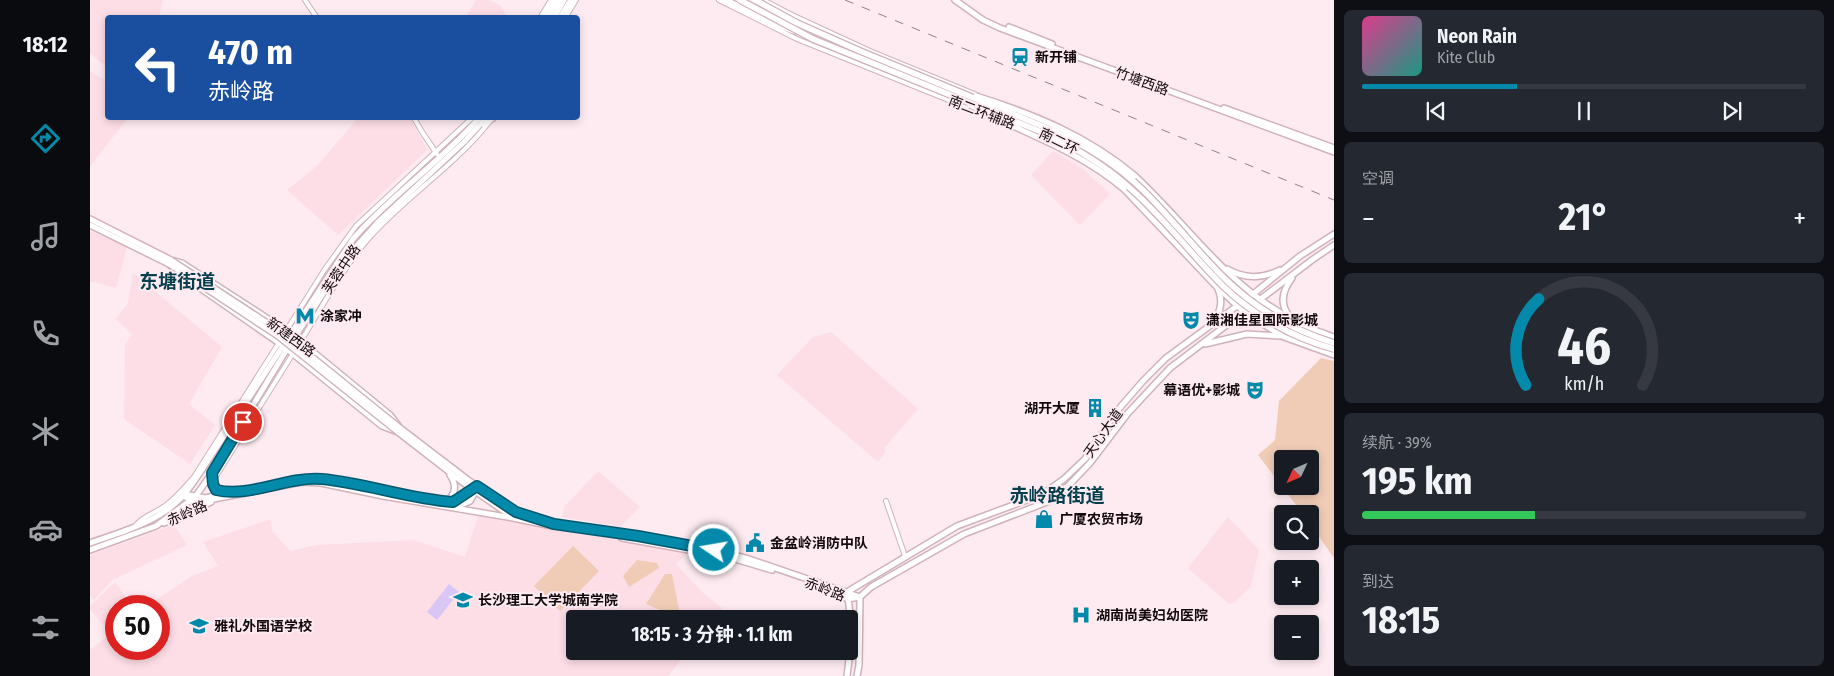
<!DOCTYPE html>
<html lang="zh">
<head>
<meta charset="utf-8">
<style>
	:root { --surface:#171b24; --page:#242831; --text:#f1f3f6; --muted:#9ea1a6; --line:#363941; --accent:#0389aa }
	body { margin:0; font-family:"Fira Sans Condensed","Noto Sans SC",sans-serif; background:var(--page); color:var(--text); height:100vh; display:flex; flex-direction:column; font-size:19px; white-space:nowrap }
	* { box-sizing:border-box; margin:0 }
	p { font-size:16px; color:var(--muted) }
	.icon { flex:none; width:28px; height:28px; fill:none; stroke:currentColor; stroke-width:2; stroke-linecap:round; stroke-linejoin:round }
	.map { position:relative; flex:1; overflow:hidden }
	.sheet { display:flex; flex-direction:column; gap:10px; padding:10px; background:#0d0f14; width:500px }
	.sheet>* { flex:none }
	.hud { position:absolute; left:15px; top:15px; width:475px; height:105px; border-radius:5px; box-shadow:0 2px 8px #0003; background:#1a4fa0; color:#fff; overflow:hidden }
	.needle { width:32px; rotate:226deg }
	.tools { position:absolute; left:1184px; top:450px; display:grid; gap:10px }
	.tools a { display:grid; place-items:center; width:45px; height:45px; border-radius:5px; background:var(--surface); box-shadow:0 2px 8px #0003; font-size:25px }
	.speed { position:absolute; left:15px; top:595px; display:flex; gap:10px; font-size:25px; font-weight:700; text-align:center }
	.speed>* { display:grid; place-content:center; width:65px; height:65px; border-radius:50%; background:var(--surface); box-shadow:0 2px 8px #0003; line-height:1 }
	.speed .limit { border:8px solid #d22; background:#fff; color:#111 }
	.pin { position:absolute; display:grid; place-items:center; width:42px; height:42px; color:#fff; margin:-21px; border:2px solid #fff; border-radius:50%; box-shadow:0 1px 5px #0007 }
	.me { position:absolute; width:55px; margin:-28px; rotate:282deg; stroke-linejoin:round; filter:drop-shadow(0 0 4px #0008) }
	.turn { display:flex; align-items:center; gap:18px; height:105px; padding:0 20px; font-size:22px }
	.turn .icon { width:65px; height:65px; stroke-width:2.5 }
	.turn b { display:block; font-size:35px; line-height:42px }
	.big { font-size:38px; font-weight:700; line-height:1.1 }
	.sheet .card { flex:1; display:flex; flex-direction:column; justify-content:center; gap:8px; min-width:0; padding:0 18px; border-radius:8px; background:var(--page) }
	.sheet .dial { align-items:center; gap:0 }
	.dial svg { height:130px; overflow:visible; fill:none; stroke:var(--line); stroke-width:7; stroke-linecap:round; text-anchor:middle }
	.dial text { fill:var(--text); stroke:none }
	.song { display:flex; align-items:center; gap:15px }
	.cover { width:60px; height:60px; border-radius:8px; background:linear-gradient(135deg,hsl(330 70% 55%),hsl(170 70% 35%)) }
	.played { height:5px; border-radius:2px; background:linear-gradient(90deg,var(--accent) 35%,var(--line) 35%) }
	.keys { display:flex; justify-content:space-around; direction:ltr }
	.heat { display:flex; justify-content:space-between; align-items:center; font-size:28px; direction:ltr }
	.charge { height:8px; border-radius:4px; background:linear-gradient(90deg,#34c759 39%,var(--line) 0) }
	.trip { position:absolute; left:476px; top:610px; width:292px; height:50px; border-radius:5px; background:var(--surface); box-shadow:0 2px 8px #0003; font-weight:700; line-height:50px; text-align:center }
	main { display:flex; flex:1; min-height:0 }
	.tab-bar { display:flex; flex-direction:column; width:90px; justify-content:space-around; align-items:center; background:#090b0e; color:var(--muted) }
	.tab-bar .icon { width:35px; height:35px }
	.tab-bar .current { color:var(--accent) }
	.tab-bar b { font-size:22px; color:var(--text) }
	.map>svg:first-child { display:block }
</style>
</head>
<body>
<main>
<nav class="tab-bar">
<b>18:12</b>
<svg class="icon current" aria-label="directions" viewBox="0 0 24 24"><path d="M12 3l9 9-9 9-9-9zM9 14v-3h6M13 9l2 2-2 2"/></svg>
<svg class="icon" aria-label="music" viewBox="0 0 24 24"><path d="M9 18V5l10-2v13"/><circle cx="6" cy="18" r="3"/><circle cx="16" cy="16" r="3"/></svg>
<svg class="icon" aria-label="phone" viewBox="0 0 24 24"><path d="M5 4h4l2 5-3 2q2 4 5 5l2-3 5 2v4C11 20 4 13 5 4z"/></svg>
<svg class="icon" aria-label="climate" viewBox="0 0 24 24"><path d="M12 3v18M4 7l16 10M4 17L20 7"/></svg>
<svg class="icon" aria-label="car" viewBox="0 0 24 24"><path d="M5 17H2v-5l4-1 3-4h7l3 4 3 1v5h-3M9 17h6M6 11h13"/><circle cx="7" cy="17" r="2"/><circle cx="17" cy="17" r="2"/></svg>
<svg class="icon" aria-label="filters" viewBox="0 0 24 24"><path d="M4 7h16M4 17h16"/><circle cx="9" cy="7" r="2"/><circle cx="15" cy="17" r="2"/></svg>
</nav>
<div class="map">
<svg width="1244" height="676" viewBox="0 0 1244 676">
	<rect width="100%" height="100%" fill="#feebf1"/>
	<g fill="#fddde6">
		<path d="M 0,0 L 73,0 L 69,17 L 18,18 L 17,68 L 0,53 Z"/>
		<path d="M 386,0 L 399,0 L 411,6 L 417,17 L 376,17 Z"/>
		<path d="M 0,71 L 17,82 L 18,118 L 38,118 L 0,166 Z"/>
		<path d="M 268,118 L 320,118 L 337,150 L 248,235 L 197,190 L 228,165 Z"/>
		<path d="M 963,151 L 992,168 L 1020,194 L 990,225 L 941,175 Z"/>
		<path d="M 0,231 L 37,247 L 26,288 L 5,282 L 0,282 Z"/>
		<path d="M 43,273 L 132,347 L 99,404 L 125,425 L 100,464 L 34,419 L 35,345 L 42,334 L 26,319 L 38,303 Z"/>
		<path d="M 741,332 L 828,409 L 795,447 L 795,453 L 788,462 L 687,375 L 723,337 Z"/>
		<path d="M 508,471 L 550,507 L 530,527 L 472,517 L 474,507 Z"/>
		<path d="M 388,516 L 598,552 L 586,564 L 612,592 L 632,608 L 623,619 L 485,619 L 485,651 L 598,651 L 578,676 L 0,676 L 0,650 L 26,629 L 26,649 L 69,649 L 69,606 L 57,606 L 102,576 L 128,566 L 113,542 L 181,519 L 182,531 L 200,551 L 227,545 L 323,540 L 375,557 Z"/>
		<path d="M 1138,517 L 1169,550 L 1161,586 L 1144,603 L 1139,604 L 1098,568 Z"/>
		<path d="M 84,525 L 97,545 L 22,580 L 4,600 L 0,595 L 0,555 Z"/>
		<path d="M 25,582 L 42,606 L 26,606 L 26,618 L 14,626 L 0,609 L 0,606 Z"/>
	</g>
	<g fill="#f0ccb6" fill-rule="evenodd">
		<path d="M 1231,358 L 1244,361 L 1244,558 L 1220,524 L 1220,514 L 1213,514 L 1168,455 L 1185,440 L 1189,401 ZM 1192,459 L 1220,459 L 1220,486 L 1192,486 Z"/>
		<path d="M 483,546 L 509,571 L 470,611 L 444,586 Z"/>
		<path d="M 547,560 L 567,563 L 569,568 L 539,587 L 533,576 Z"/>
		<path d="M 575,574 L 582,574 L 590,615 L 579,614 L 556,604 Z"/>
	</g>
	<path fill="#d9c6f4" d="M 359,584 L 369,592 L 347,620 L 337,612 Z"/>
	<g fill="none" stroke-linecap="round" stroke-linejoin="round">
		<g stroke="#d0b2bb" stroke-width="6">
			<g id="minor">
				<path d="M 215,0 L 227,18"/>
				<path d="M 629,0 L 707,39 L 893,114"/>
				<path d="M 673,0 L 702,15 L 780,51 L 887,95"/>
				<path d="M 450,18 L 461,0"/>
				<path d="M 475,18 L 486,0"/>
				<path d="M 324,118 L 332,132 L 347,154"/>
				<path d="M 942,132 L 977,147"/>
				<path d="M 994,157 L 1017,173"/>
				<path d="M 196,331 L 235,269 L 266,226 L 382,118"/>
				<path d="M 209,344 C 231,309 252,269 279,238 C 316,196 365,166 400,121"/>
				<path d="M 123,481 L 204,352"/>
				<path d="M 796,501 L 815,556"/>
				<path d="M 45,526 C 53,516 65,513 75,506 C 86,498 95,487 104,477 L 190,341"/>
			</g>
		</g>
		<g stroke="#d0b2bb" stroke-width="8">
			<g id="major">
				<path d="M 865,0 L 893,20 L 910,28 L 1244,152"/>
				<path d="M 459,18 L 470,0"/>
				<path d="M 464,18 L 474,0"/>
				<path d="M 919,27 L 962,44"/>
				<path d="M 1134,108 L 1244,148"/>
				<path d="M 393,124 L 403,118"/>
				<path d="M 1045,176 C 1112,239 1151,308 1244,337"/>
				<path d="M 1034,189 L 1126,286 L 1154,312 L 1194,337 L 1244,355"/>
				<path d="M 0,219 L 81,260 L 92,263 L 200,333 L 300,415 L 310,428 L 378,480 L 426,512 L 464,524 L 607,546 L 659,559 L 770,597"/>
				<path d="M 0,225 L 79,264 L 87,272 L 192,345 L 292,426 L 308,432 L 375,484 L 421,516"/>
				<path d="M 1137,269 C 1155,279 1171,279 1190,270"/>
				<path d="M 1200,317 C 1189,304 1192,291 1202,278"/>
				<path d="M 1124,321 C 1131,310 1133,301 1128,289"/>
				<path d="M 1115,344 L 1157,334 L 1190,336"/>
				<path d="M 122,474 L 123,484 L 126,490 L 136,492"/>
				<path d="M 220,479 L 231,479 L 363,502 L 385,487"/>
				<path d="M 94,494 L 115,498 L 150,491"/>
				<path d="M 92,496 L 108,502 L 212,482 L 231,483 L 293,496 L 423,518 L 462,526"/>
				<path d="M 356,501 C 366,495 367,485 360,475"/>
				<path d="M 367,507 L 380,501 L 387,489"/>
				<path d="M 74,523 L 121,502"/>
				<path d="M 532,538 L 632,556"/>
				<path d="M 0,543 C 31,532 66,523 90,499 C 99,490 106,478 113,468 L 263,239 C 301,195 351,162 389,118"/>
				<path d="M 0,550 L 66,526 L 105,497 L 122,473 L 197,349 L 257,257 L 289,221 L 374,142 L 396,118"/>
				<path d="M 645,559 L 682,570"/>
				<path d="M 740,590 L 758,599 L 769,597"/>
				<path d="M 757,592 L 867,526 L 953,494 L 974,479 L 995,459 L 1027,411 L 1053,381 L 1076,358 L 1162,295 L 1210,256 L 1244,234"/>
				<path d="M 758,597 L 760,615 L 760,640"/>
				<path d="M 770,597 L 781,587 L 874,534 L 957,502 L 979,485 L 1000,463 L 1038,413 L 1080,368 L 1222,260 L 1244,245"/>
				<path d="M 757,676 L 760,651"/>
				<path d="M 767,676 L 769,665 L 770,597"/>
			</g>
		</g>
		<g stroke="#d0b2bb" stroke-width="8">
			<g id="highway">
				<path d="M 636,0 L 677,21 L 704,31"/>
				<path d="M 454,18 L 465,0"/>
				<path d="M 470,18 L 481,0"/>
			</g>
		</g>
		<use href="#minor" stroke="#fff" stroke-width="4"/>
		<use href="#major" stroke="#fff" stroke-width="5"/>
		<use href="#highway" stroke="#fff" stroke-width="5.5"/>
		<path stroke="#908286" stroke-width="1" stroke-dasharray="9 9" stroke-linecap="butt" d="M 755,0 L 1244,200"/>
		<g stroke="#d0b2bb" stroke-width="8" stroke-linecap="butt">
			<g id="major-bridge">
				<path d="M 886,96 C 944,114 999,137 1045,176"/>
				<path d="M 880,105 C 934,134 985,148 1034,189"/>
				<path d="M 81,260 L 191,332 L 310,428"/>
				<path d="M 79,264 L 188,336 L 308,432"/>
			</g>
		</g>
		<g stroke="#d0b2bb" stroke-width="8" stroke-linecap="butt">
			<g id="highway-bridge">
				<path d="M 650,0 L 723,39 L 954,133 C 986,148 1015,165 1041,189 C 1074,218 1101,254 1133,286 C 1163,315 1203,338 1244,349"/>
				<path d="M 665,0 L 707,23 L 770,51 L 964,131 C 997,146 1027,165 1053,190 C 1080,217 1104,247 1131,275 C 1162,306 1201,330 1244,343"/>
			</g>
		</g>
		<use href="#major-bridge" stroke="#fff" stroke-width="5"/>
		<use href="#highway-bridge" stroke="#fff" stroke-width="5.5"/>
	</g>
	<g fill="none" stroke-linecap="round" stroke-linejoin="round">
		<g stroke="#02596e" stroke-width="12">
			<path id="route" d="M 153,422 L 122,473 L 123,484 L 126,490 C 161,498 196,476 232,479 C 275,483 319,499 363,502 L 387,486 L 426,512 L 464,524 L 548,536 L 624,550"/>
		</g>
		<use href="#route" stroke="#0389aa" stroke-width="9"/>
	</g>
	<defs>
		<g id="station-bare" transform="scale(1.5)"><path d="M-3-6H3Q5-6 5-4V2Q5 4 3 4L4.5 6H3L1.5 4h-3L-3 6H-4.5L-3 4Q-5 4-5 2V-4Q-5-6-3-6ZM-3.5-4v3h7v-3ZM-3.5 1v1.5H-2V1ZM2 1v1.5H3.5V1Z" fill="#0389aa" stroke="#feebf1" stroke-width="2.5" paint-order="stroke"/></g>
		<g id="metro-bare" transform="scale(1.5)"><path d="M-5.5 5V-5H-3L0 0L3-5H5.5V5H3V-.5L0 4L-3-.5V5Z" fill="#0389aa" stroke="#feebf1" stroke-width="2.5" paint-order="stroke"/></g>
		<g id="theatre-bare" transform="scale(1.5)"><path d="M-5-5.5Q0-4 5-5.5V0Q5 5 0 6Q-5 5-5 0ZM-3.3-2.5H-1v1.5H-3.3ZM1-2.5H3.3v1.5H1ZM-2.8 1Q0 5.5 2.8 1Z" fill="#0389aa" stroke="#feebf1" stroke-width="2.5" paint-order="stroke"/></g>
		<g id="building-bare" transform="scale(1.5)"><path d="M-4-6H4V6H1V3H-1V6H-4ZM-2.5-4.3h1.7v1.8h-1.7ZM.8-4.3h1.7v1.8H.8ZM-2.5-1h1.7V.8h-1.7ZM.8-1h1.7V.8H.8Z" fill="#0389aa" stroke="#feebf1" stroke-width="2.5" paint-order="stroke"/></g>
		<g id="shop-bare" transform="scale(1.5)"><path d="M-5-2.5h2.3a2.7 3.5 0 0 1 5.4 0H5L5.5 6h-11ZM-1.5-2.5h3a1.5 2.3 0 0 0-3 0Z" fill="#0389aa" stroke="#feebf1" stroke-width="2.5" paint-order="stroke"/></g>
		<g id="civic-bare" transform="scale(1.5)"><path d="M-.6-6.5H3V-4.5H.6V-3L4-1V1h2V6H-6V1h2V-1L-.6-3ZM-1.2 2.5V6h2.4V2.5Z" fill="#0389aa" stroke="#feebf1" stroke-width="2.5" paint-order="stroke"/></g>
		<g id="university-bare" transform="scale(1.5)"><path d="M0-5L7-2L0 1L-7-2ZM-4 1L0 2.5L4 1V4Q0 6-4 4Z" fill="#0389aa" stroke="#feebf1" stroke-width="2.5" paint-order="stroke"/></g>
		<g id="hospital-bare" transform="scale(1.5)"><path d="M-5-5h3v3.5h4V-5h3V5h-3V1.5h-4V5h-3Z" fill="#0389aa" stroke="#feebf1" stroke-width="2.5" paint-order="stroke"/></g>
		<g id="school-bare" transform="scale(1.5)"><path d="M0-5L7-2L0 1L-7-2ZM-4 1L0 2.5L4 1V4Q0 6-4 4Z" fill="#0389aa" stroke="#feebf1" stroke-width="2.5" paint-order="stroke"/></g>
	</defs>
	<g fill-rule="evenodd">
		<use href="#station-bare" x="930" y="57"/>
		<use href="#metro-bare" x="215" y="316"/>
		<use href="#theatre-bare" x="1101" y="320"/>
		<use href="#theatre-bare" x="1165" y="390"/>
		<use href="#building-bare" x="1005" y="408"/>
		<use href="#shop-bare" x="954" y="519"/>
		<use href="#civic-bare" x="665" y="543"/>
		<use href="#university-bare" x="373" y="600"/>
		<use href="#hospital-bare" x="991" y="615"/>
		<use href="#school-bare" x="109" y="626"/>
	</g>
	<g text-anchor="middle" stroke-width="4" stroke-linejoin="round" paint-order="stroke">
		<g font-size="14" font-weight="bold" fill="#12090c" stroke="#feebf1" text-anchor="start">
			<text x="945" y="62">新开铺</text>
			<text x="230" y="321">涂家冲</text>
			<text x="1116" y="325">潇湘佳星国际影城</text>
			<text x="1150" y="395" text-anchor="end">幕语优+影城</text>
			<text x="990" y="413" text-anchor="end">湖开大厦</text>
			<text x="969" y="524">广厦农贸市场</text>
			<text x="680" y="548">金盆岭消防中队</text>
			<text x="388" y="605">长沙理工大学城南学院</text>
			<text x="1006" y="620">湖南尚美妇幼医院</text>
			<text x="124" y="631">雅礼外国语学校</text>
		</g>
		<g font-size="14" fill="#12090c" stroke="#feebf1">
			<text transform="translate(1052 81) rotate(20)" y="5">竹塘西路</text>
			<text transform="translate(892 112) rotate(21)" y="5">南二环辅路</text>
			<text transform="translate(969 141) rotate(26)" y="5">南二环</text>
			<text transform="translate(251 269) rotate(-56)" y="5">芙蓉中路</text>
			<text transform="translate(201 337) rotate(36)" y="5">新建西路</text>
			<text transform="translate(1013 433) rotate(-55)" y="5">天心大道</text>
			<text transform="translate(97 513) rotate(-24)" y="5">赤岭路</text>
			<text transform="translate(735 589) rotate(21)" y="5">赤岭路</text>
		</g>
		<g font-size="19" font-weight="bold" fill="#053e4d" stroke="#feebf1">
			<text x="87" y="288">东塘街道</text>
			<text x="967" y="502">赤岭路街道</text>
		</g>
	</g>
</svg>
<div class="tools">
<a><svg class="needle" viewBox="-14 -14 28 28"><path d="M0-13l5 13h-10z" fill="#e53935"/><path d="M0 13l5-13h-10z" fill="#9ea1a6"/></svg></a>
<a><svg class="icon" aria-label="search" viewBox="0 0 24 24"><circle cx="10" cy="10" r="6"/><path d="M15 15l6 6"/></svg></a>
<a>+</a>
<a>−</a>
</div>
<div class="speed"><div class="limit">50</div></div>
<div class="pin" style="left:153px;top:422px;background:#d93025"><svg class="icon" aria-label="arrive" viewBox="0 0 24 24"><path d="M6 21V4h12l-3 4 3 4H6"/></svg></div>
<svg class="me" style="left:624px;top:550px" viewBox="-20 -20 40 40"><circle r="17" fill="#0389aa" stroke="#fff" stroke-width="3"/><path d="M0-11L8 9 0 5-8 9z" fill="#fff"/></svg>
<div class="trip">18:15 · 3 分钟 · 1.1 km</div>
<div class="hud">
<div class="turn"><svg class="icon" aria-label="left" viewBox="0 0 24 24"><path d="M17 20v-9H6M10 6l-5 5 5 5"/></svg><div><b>470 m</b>赤岭路</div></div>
</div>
</div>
<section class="sheet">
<div class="card">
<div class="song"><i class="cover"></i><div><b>Neon Rain</b><p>Kite Club</p></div></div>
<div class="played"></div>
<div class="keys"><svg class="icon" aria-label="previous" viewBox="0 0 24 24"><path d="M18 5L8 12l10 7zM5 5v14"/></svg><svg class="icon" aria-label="pause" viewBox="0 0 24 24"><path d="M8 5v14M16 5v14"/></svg><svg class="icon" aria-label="next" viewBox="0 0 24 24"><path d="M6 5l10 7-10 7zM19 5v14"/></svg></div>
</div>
<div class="card"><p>空调</p>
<div class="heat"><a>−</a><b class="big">21°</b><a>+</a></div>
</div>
<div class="card dial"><svg viewBox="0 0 100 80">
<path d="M14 69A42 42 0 1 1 86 69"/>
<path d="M14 69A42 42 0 0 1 22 16" stroke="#0389aa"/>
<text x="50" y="56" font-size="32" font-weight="700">46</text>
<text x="50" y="72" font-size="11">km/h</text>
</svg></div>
<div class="card"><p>续航 · 39%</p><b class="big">195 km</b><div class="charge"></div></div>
<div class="card"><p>到达</p><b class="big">18:15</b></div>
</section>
</main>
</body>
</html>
